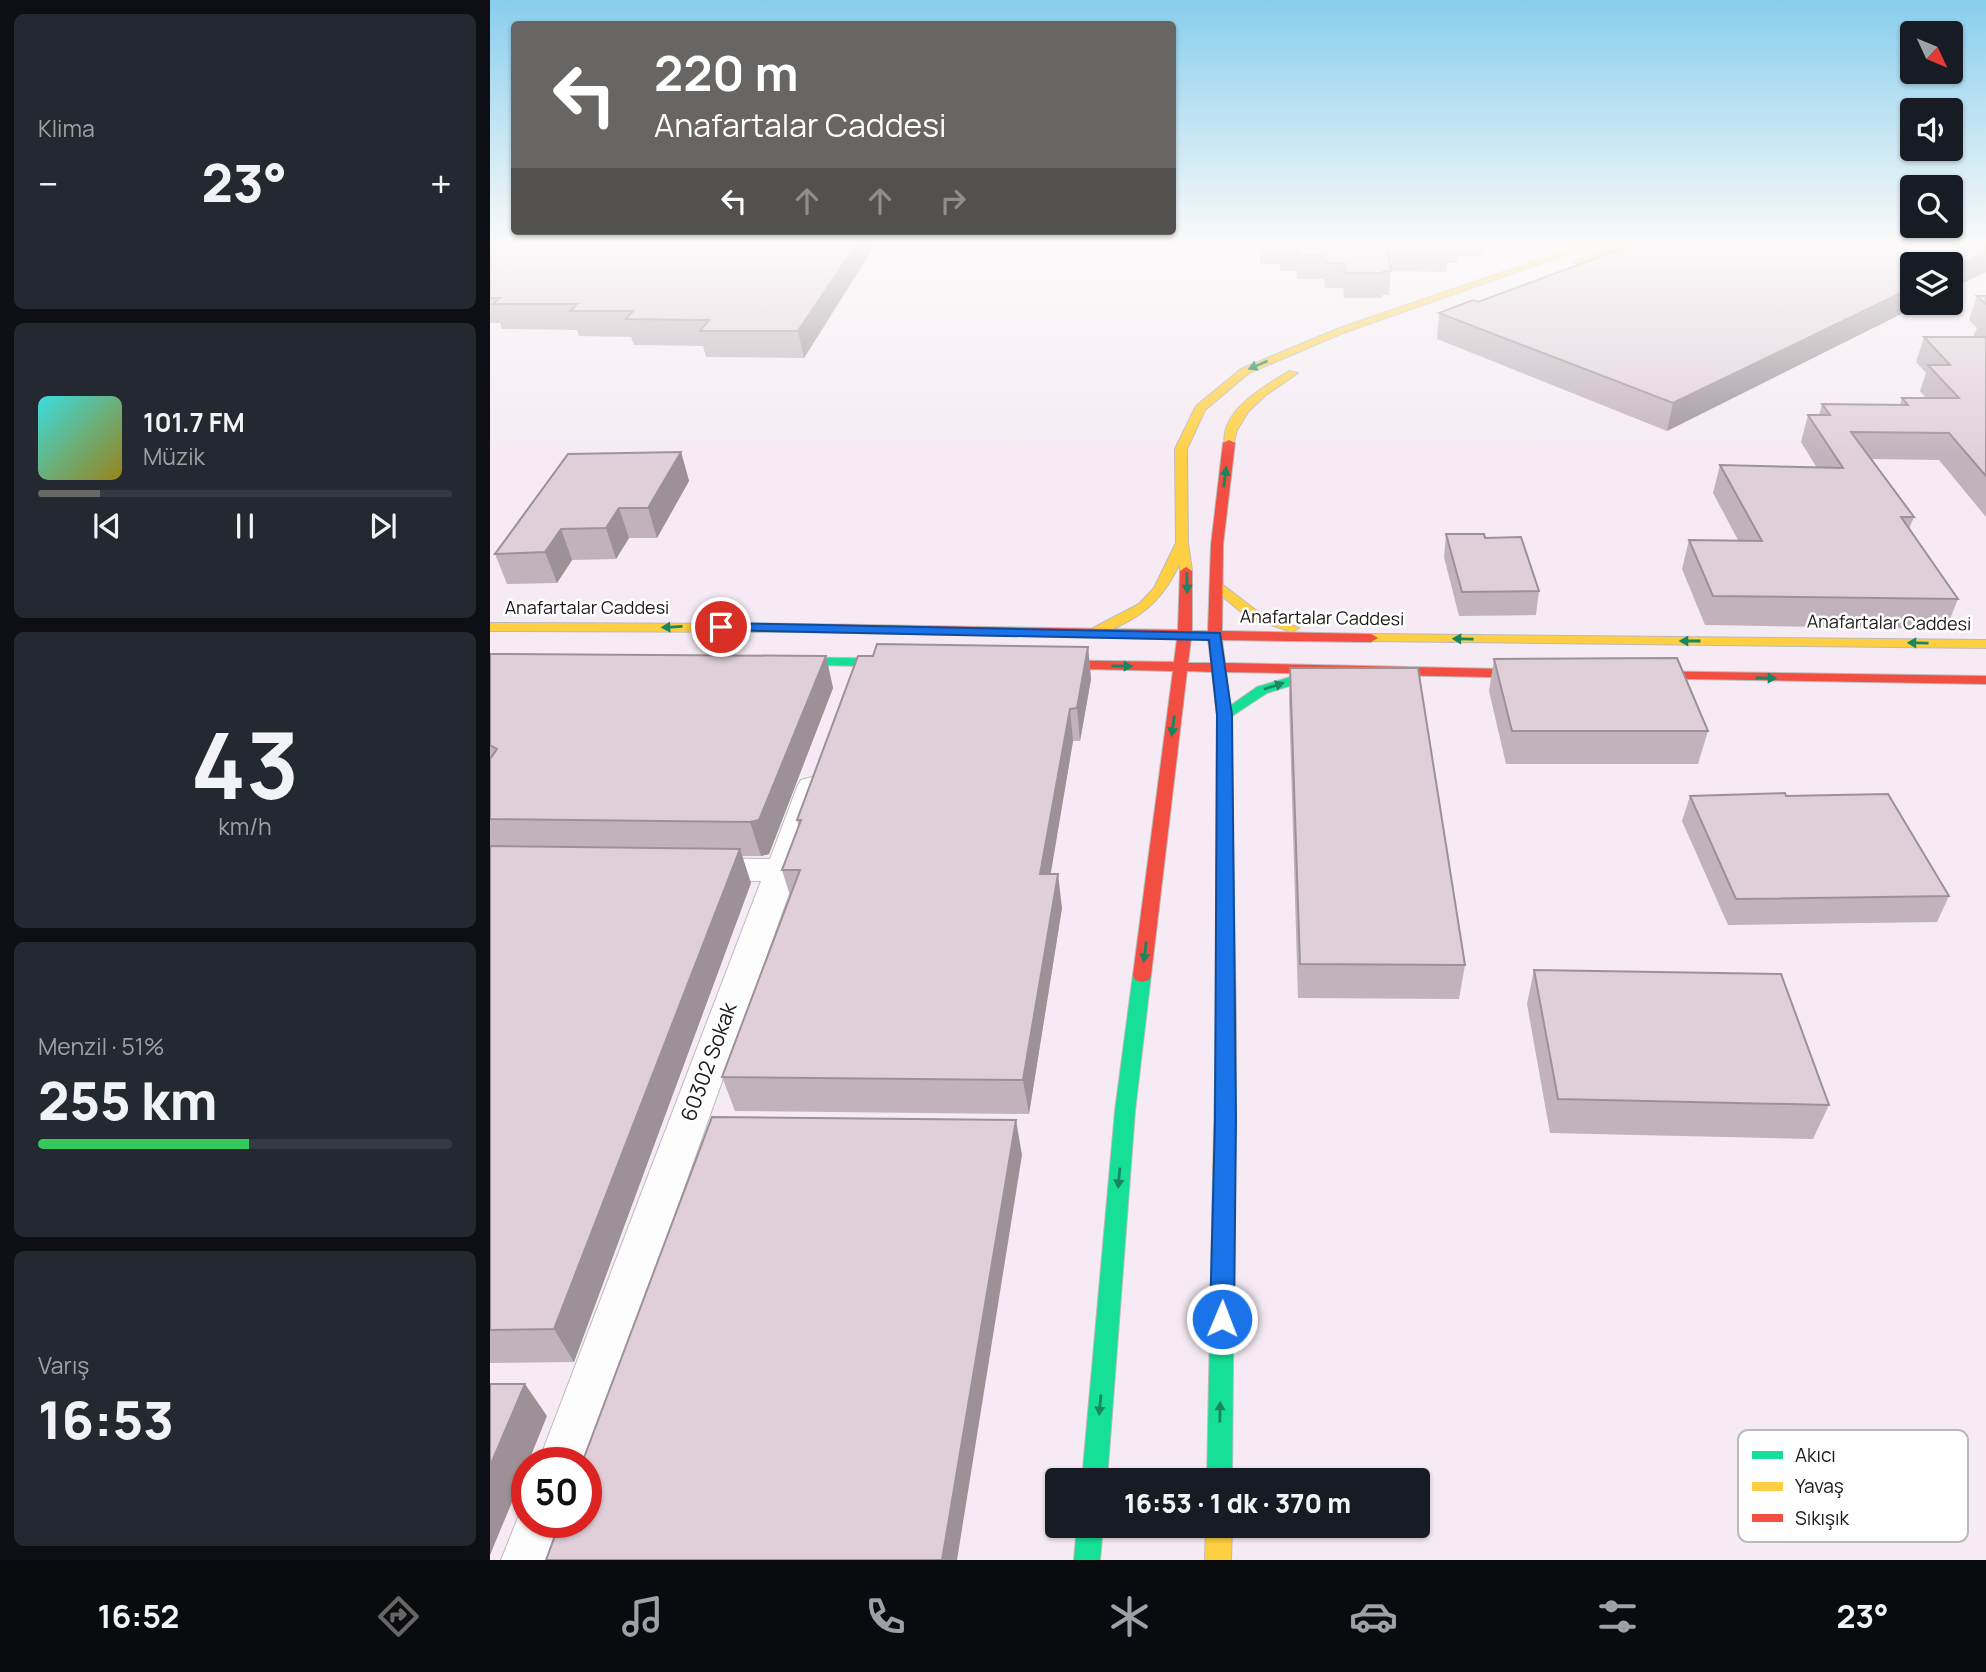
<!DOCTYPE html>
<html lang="tr">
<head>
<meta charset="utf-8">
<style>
	:root { --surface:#171b24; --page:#242831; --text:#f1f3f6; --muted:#9ea1a6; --line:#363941; --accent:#686664 }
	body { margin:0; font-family:Manrope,sans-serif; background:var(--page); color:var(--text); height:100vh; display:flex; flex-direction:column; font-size:26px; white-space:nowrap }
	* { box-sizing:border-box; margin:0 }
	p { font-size:23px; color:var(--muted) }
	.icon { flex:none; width:38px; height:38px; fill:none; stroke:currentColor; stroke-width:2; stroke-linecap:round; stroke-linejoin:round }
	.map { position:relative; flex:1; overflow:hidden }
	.side { display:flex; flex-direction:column; gap:14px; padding:14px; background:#0d0f14; width:490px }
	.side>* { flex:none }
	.guide { position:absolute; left:21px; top:21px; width:665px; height:214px; border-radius:7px; box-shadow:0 2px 5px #0004; background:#686664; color:#fff; overflow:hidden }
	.needle { width:46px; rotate:134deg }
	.fabs { position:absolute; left:1410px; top:21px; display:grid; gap:14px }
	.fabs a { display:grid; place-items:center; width:63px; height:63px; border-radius:7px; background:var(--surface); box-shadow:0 2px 5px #0004; font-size:35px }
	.speed { position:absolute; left:21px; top:1447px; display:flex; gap:14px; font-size:35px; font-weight:700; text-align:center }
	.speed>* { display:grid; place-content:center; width:91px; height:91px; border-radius:50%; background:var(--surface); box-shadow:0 2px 5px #0004; line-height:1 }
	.speed .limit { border:10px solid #d22; background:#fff; color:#111 }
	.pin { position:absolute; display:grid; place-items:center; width:60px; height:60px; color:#fff; margin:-30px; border:4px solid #fff; border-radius:50%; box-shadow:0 2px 7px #0007 }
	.me { position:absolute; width:77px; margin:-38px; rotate:1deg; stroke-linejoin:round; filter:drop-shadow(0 0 5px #0008) }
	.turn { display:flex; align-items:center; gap:24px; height:147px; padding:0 28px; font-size:32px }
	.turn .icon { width:91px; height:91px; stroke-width:2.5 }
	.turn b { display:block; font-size:49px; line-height:60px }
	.lanes { display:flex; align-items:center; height:66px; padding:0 28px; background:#0003; justify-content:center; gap:35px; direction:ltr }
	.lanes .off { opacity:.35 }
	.big { font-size:52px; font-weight:800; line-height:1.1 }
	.side .card { flex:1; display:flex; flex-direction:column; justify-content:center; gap:10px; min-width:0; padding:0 24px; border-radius:10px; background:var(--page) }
	.side .dial { align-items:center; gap:0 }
	.dial b { font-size:91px; line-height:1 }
	.song { display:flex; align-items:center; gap:21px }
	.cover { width:84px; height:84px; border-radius:10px; background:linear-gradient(135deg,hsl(180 70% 55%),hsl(50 70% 35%)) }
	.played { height:7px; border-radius:4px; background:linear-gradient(90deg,var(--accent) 15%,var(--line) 15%) }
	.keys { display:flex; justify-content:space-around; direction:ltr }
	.heat { display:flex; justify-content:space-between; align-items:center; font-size:38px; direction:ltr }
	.charge { height:10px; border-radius:5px; background:linear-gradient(90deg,#34c759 51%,var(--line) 0) }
	.trip { position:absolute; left:555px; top:1468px; width:385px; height:70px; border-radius:7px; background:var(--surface); box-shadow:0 2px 5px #0004; font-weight:800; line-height:70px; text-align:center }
	.dock { display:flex; height:112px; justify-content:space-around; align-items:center; background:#090b0e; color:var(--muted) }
	.dock .icon { width:49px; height:49px }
	.dock .on { color:var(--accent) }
	.dock b { font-size:32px; color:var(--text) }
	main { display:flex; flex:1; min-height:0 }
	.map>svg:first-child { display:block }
</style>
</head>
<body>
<main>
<section class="side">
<div class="card"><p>Klima</p>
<div class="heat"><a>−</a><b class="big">23°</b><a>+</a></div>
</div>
<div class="card">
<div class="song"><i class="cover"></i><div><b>101.7 FM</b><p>Müzik</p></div></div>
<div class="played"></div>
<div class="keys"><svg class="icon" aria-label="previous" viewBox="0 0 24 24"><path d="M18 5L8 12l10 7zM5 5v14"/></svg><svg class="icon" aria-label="pause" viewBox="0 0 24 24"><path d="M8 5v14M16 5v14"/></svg><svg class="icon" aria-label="next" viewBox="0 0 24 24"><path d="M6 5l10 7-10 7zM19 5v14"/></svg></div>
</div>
<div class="card dial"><b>43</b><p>km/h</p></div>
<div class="card"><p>Menzil · 51%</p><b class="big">255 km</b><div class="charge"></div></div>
<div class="card"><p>Varış</p><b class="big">16:53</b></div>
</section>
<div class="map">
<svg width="1496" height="1560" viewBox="0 0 1496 1560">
	<rect width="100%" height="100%" fill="#f7f4f2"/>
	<path fill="#f6ebf4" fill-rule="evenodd" d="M 0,242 L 1496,242 L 1496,1560 L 0,1560 ZM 1423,264 L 1461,264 L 1461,303 L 1423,303 ZM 37,1463 L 96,1463 L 96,1522 L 37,1522 ZM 567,1480 L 928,1480 L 928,1526 L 567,1526 Z"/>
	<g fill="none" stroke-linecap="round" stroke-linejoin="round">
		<g stroke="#bdbbba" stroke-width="2">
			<g id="street">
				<path d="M 322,777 L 333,780 L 337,787 L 96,1463 L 48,1463 L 271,881 L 217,880 L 206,877 L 201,869 L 206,861 L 217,858 L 280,859 L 307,787 L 311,780 Z"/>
				<path d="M 37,1503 L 37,1522 L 74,1522 L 61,1560 L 11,1560 L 33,1505 Z"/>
			</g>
		</g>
		<g stroke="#bdbbba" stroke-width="2">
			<g id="fast">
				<path d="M 286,657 L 418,659 L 425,663 L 418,667 L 281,664 L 279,661 Z"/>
				<path d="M 814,673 L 819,674 L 821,677 L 819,680 L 777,693 L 739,718 L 729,718 L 727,715 L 767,687 Z"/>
				<path d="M 652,968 L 659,970 L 661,975 L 645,1111 L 617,1480 L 592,1480 L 625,1111 L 643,975 L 645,970 Z"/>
				<path d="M 736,1020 L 743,1022 L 746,1027 L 742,1480 L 717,1480 L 726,1027 L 729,1022 Z"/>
				<path d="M 587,1526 L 613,1526 L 610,1560 L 584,1560 Z"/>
			</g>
		</g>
		<g stroke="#bdbbba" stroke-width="2">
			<g id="slow">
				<path d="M 1100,242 L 1112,242 L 853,333 L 759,373 L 715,410 L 697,449 L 698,543 L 702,571 L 701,574 L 691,574 L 689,565 C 675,594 659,612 629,626 C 620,630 613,636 603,634 L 601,631 L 603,628 L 649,604 L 664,588 L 686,543 L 685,449 L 706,406 L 751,369 L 847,329 Z"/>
				<path d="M 1134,242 L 1145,242 L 1091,264 L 1084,262 Z"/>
				<path d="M 799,371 L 808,373 L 776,395 L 758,412 L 747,430 L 743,445 L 735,445 C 729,411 775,386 799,371 Z"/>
				<path d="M 725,579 L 767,611 L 809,628 L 802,632 L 757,617 L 720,586 L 720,580 Z"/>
				<path d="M 0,623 L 313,624 L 320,628 L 313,632 L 0,631 Z"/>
				<path d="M 881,634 L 1496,640 L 1496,648 L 876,641 L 874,638 L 876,635 Z"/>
				<path d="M 716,1526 L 742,1526 L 741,1560 L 715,1560 Z"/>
			</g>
		</g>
		<g stroke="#bdbbba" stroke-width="2">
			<g id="jam">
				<path d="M 739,440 L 745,443 L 733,545 L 732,631 L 881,634 L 888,638 L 881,642 L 732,640 L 735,663 L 1055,670 L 1062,674 L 1055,678 L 736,672 L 741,715 L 746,1027 L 743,1032 L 736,1034 L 729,1032 L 726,1027 L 727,715 L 722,672 L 697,671 L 661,975 L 659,980 L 652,982 L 645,980 L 643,975 L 683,671 L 548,668 L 541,664 L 548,660 L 684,662 L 687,639 L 313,632 L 306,628 L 313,624 L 688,630 L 690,571 L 696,567 L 702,571 L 702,631 L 718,631 L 721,545 L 733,443 ZM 701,639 L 718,639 L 721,663 L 698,663 Z"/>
				<path d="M 1143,671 L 1496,676 L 1496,684 L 1138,678 L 1136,675 L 1138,672 Z"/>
			</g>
		</g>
		<use href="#street" fill="#fefdfd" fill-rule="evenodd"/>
		<use href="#fast" fill="#16e098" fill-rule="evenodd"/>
		<use href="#slow" fill="#ffcf43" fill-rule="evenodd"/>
		<use href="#jam" fill="#f24e42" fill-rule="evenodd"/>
	</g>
	<g fill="#c1b2bb">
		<path d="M 0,242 L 387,242 L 314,358 L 216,357 L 213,346 L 144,345 L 141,337 L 89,336 L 87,330 L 12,329 L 10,323 L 0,323 Z"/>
		<path d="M 756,242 L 1009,242 L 1008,250 L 995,250 L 994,256 L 968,256 L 967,263 L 957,263 L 956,272 L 901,271 L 899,295 L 892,295 L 892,298 L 854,298 L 853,288 L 835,288 L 834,279 L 807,279 L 807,271 L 790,271 L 790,264 L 770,264 L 770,249 L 756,249 Z"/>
		<path d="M 1150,242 L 1493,242 L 1496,243 L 1496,272 L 1461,289 L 1461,264 L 1423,264 L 1423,303 L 1433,303 L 1177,431 L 947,339 L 949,313 L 983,300 L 988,302 Z"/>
		<path d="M 1487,296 L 1496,296 L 1496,517 L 1449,460 L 1381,459 L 1424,517 L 1419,529 L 1468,599 L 1456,629 L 1215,625 L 1192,569 L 1199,540 L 1248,540 L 1223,493 L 1230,465 L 1327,468 L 1311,442 L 1318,415 L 1329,415 L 1332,404 L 1410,405 L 1412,398 L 1436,398 L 1430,391 L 1436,373 L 1426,362 L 1434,337 L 1483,337 L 1487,328 L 1479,320 Z"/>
		<path d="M 191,452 L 199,481 L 167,538 L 139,538 L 126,559 L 82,560 L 67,583 L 17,584 L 5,554 Z"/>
		<path d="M 956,534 L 995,538 L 1049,591 L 1046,615 L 969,616 L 954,557 Z"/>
		<path d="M 598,647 L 601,679 L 590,741 L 583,741 L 560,874 L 572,908 L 539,1114 L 245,1111 L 232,1077 L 300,896 L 292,870 L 309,827 L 307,820 L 383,656 Z"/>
		<path d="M 0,654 L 336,656 L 343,688 L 279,854 L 271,856 L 252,856 L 261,883 L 84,1362 L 0,1363 Z"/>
		<path d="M 1004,659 L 1218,731 L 1208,764 L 1016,764 L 999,691 Z"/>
		<path d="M 800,668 L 975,965 L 969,999 L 808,998 L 799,700 Z"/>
		<path d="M 1200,796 L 1296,796 L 1459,896 L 1447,922 L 1238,925 L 1192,821 Z"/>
		<path d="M 1044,970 L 1339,1105 L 1323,1139 L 1060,1133 L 1037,1004 Z"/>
	</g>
	<g fill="#9d9198">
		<path d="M 368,242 L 387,242 L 314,358 L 308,331 Z"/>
		<path d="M 1496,252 L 1496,272 L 1461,289 L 1461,268 Z"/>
		<path d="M 1423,287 L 1423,303 L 1433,303 L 1177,431 L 1183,403 Z"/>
		<path d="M 191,452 L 199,481 L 167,538 L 158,508 Z"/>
		<path d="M 129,508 L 139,538 L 126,559 L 116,528 Z"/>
		<path d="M 71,529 L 82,560 L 67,583 L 55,552 Z"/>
		<path d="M 598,647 L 601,679 L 590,741 L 587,708 Z"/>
		<path d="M 336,656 L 343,688 L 279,854 L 271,856 L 260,822 Z"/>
		<path d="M 580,709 L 583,741 L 555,908 L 550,874 Z"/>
		<path d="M 250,849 L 261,883 L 84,1362 L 64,1329 Z"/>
		<path d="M 568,874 L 572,908 L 539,1114 L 533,1080 Z"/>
		<path d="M 526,1120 L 532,1155 L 467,1560 L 452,1560 Z"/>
		<path d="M 35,1384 L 57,1416 L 38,1463 L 37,1463 L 37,1466 L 0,1555 L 0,1466 Z"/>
	</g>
	<g fill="#e0cfd9" stroke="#9d9198" stroke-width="2">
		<path d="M 0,242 L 368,242 L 308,331 L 210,331 L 219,320 L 136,319 L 143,311 L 80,311 L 87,304 L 3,304 L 10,298 L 0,298 Z"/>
		<path d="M 790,242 L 956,242 L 958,248 L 896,247 L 901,271 L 893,271 L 894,273 L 856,273 L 854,263 L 836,263 L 835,255 L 808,255 L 807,247 L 791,247 Z"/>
		<path d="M 1150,242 L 1493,242 L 1496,243 L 1496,252 L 1461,268 L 1461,264 L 1423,264 L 1423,287 L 1183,403 L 949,313 L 983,300 L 988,302 Z"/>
		<path d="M 1487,296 L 1496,296 L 1496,304 Z"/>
		<path d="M 1434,337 L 1496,337 L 1496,476 L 1459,433 L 1361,432 L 1424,517 L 1411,517 L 1468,599 L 1223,596 L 1199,540 L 1272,541 L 1230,465 L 1353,468 L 1318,415 L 1340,415 L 1332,404 L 1418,405 L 1412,398 L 1469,398 L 1438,365 L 1460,365 Z"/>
		<path d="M 191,452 L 158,508 L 129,508 L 116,528 L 71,529 L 55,552 L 5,554 L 78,454 Z"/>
		<path d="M 956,534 L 994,534 L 995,538 L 1031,537 L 1049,591 L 972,592 Z"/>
		<path d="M 387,644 L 598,647 L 587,708 L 580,709 L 550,874 L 568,874 L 533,1080 L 232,1077 L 310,870 L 292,870 L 311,820 L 307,820 L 368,656 L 383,656 Z"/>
		<path d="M 0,654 L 336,656 L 269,820 L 260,822 L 0,819 L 0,759 L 7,749 L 0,745 Z"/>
		<path d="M 1187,658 L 1218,731 L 1022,731 L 1004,659 Z"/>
		<path d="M 800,668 L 928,668 L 975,965 L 810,964 Z"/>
		<path d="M 1295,793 L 1296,796 L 1398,794 L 1459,896 L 1246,899 L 1200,796 Z"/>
		<path d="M 0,846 L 250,849 L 64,1329 L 0,1330 Z"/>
		<path d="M 1044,970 L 1291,974 L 1339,1105 L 1068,1099 Z"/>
		<path d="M 222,1117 L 526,1120 L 452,1560 L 56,1560 L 70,1522 L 96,1522 L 96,1463 L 92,1463 Z"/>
		<path d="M 0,1384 L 35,1384 L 0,1466 Z"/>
	</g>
	<defs><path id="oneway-solid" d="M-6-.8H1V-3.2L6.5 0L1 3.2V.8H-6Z" transform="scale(1.75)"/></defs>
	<g fill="#18865e">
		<use href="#oneway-solid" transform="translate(768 365) rotate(157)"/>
		<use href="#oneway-solid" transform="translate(735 477) rotate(-83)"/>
		<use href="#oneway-solid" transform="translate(697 583) rotate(89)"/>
		<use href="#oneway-solid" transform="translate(182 627) rotate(177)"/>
		<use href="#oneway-solid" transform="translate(973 639) rotate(-179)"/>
		<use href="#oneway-solid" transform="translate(1200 641) rotate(-180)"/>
		<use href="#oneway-solid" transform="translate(1428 643) rotate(-179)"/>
		<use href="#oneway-solid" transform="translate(632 666) rotate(1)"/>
		<use href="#oneway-solid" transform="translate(1276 678) rotate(1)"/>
		<use href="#oneway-solid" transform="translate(784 686) rotate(-18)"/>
		<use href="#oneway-solid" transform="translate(683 726) rotate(97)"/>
		<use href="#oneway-solid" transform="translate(655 952) rotate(97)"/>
		<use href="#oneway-solid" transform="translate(629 1178) rotate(95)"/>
		<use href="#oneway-solid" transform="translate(610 1405) rotate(95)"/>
		<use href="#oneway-solid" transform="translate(730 1412) rotate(-89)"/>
	</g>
	<linearGradient id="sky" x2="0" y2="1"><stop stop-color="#88ceed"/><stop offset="0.53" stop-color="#fbfaf9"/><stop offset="1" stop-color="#fbfaf9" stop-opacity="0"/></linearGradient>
	<rect width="1496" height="460" fill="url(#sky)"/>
	<path fill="#1a73e8" stroke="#114b97" stroke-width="2" d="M 231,623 L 730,633 L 742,715 L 746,1119 L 744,1319 L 740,1327 L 732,1330 L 724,1327 L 720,1319 L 725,1119 L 727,715 L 719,640 L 226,630 L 224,627 Z"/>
	<g text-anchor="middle" stroke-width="5" stroke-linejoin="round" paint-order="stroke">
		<g font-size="18" fill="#1b1918" stroke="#fff">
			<text x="97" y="614">Anafartalar Caddesi</text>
			<text transform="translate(832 618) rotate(1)" y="6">Anafartalar Caddesi</text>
			<text transform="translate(1399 623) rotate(1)" y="6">Anafartalar Caddesi</text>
		</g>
		<g font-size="21" fill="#1b1918" stroke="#fff">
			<text transform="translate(219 1062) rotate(-70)" y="7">60302 Sokak</text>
		</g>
	</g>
	<rect x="1248" y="1430" width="230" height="112" rx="10" fill="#fff" stroke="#bbbaba" stroke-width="2"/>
	<rect x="1262" y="1451" width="31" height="8" fill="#16e098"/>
	<rect x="1262" y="1482" width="31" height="9" fill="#ffcf43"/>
	<rect x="1262" y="1514" width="31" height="8" fill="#f24e42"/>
	<g font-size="19" fill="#1b1918">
		<text x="1305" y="1462">Akıcı</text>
		<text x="1305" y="1493">Yavaş</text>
		<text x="1305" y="1525">Sıkışık</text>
	</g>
</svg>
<div class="fabs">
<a><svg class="needle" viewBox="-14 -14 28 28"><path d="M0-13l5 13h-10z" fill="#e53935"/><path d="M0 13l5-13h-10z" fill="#9ea1a6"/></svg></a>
<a><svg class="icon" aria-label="sound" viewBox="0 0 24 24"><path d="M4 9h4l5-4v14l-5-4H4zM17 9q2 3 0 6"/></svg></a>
<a><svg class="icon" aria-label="search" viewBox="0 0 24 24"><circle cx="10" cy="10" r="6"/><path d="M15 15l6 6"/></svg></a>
<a><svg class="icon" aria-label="layers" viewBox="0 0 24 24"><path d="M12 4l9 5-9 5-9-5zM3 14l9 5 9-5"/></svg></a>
</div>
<div class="speed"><div class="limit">50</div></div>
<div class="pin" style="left:231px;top:627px;background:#d93025"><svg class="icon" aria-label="arrive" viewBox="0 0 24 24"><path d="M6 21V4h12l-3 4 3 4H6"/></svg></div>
<svg class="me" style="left:732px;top:1319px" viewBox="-20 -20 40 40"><circle r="17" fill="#1a73e8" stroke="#fff" stroke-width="3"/><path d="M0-11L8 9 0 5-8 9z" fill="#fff"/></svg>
<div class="trip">16:53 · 1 dk · 370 m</div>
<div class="guide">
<div class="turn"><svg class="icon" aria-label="left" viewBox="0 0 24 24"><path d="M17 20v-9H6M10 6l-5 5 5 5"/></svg><div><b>220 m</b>Anafartalar Caddesi</div></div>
<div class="lanes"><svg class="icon" aria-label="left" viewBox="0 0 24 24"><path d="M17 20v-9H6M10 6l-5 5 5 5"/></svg><svg class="icon off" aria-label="ahead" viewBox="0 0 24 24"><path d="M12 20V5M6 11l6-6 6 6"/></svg><svg class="icon off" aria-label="ahead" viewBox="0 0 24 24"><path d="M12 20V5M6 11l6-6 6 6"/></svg><svg class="icon off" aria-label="right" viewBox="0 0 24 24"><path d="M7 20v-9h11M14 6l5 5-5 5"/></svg></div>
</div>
</div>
</main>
<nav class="dock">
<b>16:52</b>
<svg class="icon on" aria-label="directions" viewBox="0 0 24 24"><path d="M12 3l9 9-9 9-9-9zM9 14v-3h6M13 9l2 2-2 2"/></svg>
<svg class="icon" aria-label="music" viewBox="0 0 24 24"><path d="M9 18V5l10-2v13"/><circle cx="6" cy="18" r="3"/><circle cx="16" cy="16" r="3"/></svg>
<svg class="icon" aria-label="phone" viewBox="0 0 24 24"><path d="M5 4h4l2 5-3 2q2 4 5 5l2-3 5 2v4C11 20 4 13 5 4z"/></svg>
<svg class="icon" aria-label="climate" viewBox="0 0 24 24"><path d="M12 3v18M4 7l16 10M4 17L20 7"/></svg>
<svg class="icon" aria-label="car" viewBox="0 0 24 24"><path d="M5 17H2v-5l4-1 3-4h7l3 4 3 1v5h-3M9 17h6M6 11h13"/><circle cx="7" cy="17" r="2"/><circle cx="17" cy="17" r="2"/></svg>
<svg class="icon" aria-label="filters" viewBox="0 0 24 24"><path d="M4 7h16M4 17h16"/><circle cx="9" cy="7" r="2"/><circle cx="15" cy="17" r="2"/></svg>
<b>23°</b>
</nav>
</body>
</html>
